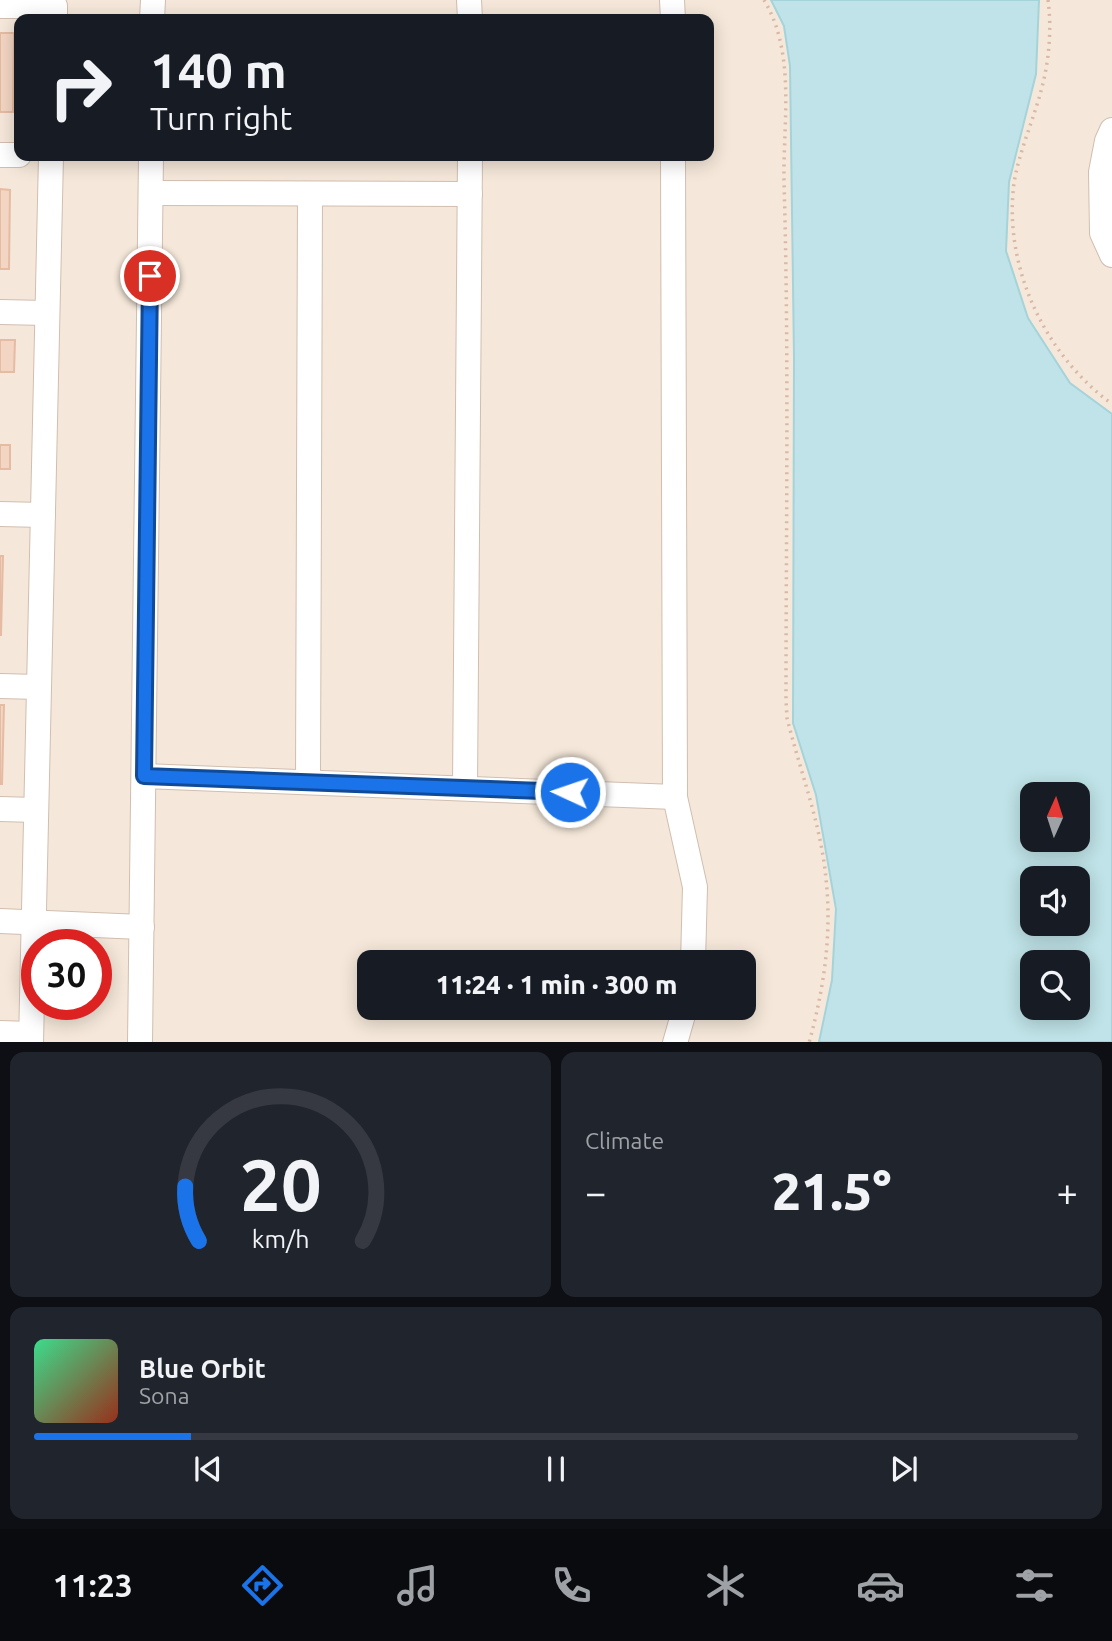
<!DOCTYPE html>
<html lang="en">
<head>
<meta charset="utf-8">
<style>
	:root { --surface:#171b24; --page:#20242c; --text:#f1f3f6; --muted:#9ea1a6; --line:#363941; --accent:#1a73e8 }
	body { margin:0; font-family:Ubuntu,sans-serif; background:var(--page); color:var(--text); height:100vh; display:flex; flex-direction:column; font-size:26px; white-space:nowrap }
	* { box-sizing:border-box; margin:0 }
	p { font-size:23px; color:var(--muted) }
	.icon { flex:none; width:38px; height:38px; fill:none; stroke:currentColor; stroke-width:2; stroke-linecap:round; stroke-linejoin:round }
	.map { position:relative; height:1042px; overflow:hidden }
	.sheet { display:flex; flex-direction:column; gap:10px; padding:10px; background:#0d0f14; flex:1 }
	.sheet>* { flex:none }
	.top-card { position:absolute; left:14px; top:14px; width:700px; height:147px; border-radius:14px; box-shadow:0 4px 18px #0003; background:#171b24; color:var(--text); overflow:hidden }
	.needle { width:46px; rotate:3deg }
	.tools { position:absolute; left:1020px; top:782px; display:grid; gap:14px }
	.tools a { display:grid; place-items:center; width:70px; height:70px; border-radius:14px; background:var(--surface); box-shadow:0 4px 18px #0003; font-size:35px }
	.speed { position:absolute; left:21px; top:929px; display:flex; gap:14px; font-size:35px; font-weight:700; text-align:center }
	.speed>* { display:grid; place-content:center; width:91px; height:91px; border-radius:50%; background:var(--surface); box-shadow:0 4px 18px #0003; line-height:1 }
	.speed .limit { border:10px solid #d22; background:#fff; color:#111 }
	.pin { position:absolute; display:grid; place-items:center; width:60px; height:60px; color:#fff; margin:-30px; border:4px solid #fff; border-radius:50%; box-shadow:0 2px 7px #0007 }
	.me { position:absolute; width:77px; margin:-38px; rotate:273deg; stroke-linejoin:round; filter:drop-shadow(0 0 5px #0008) }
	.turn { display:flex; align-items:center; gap:24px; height:147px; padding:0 21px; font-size:32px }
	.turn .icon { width:91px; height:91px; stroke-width:2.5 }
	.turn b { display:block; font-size:49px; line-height:60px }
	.big { font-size:52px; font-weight:800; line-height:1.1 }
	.sheet .widget { flex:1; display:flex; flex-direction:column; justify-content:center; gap:10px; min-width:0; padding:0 24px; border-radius:14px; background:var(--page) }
	.sheet .dial { align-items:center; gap:0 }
	.dial svg { height:182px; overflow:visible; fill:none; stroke:var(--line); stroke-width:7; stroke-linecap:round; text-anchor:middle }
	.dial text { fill:var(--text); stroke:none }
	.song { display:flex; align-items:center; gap:21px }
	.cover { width:84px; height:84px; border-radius:10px; background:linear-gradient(135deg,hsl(150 70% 55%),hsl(10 70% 35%)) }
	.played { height:7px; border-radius:4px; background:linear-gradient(90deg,var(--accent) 15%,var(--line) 15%) }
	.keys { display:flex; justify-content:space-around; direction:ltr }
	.heat { display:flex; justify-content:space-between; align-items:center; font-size:38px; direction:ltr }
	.sheet .tiles { flex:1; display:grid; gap:10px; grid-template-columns:1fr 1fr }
	.widget:last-child { grid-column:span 2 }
	.trip { position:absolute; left:357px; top:950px; width:399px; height:70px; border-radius:14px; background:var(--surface); box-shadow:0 4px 18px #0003; font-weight:800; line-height:70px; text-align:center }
	.tab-bar { display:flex; height:112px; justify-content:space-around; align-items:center; background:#090b0e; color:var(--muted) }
	.tab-bar .icon { width:49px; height:49px }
	.tab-bar .active { color:var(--accent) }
	.tab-bar b { font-size:32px; color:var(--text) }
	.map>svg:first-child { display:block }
</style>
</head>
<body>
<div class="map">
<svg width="1112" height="1043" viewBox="0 0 1112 1043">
	<rect width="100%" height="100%" fill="#fdf6ec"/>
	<path fill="#f5e8da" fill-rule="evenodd" d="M 0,0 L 1112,0 L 1112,1042 L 0,1043 ZM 19,19 L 709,19 L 709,156 L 19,156 ZM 1032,794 L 1078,794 L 1078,840 L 1032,840 ZM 1032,878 L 1078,878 L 1078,924 L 1032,924 ZM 37,945 L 96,945 L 96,1004 L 37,1004 ZM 369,962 L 744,962 L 744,1008 L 369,1008 ZM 1032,962 L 1078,962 L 1078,1008 L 1032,1008 Z"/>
	<path fill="#bfe3e8" stroke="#a5d3da" stroke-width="2" fill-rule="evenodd" d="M 771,0 L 1039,0 L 1036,74 L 1009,182 L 1006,251 L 1028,318 L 1070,383 L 1112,414 L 1112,1042 L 819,1042 L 832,980 L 836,909 L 816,795 L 793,723 L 794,357 L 790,66 L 784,26 ZM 1032,794 L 1078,794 L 1078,840 L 1032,840 ZM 1032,878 L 1078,878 L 1078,924 L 1032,924 ZM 1032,962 L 1078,962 L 1078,1008 L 1032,1008 Z"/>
	<g fill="#f3d5c3" stroke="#e6bba3" stroke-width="2">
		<path d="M 0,33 L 14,33 L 13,112 L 0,112 Z"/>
		<path d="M 0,189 L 10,190 L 9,269 L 0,269 Z"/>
		<path d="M 0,340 L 15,340 L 14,372 L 0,372 Z"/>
		<rect x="0" y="445" width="10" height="24"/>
		<path d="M 0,556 L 3,556 L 1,635 L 0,635 Z"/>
		<path d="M 0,705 L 4,705 L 2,784 L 0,784 Z"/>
	</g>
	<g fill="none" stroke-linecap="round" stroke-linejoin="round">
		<g stroke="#d1beb0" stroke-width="26">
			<g id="minor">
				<path d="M 469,0 L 470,19"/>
				<path d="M 672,0 L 673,19"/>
				<path d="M 0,6 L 55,6 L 55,19"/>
				<path d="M 152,19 L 153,0"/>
				<path d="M 1112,130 L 1107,141 L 1101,172 L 1102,233 L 1112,255"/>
				<path d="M 0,155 L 19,155"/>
				<path d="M 673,156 L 675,797 L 695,887 L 693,962"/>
				<path d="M 151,193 L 470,194"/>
				<path d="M 0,312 L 47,313"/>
				<path d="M 0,514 L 43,515"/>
				<path d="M 0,686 L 39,687"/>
				<path d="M 144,776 L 675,797"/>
				<path d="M 308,781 L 310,194"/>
				<path d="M 465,787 L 470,156"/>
				<path d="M 0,809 L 35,810"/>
				<path d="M 0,921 L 142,927"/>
				<path d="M 0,1033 L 31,1034"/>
				<path d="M 31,1043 L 51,156"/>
				<path d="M 140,1043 L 151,156"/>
				<path d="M 675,1043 L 685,1008"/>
			</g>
		</g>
		<g stroke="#d9b8a5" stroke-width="3.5" stroke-dasharray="2 5" stroke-linecap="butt">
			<path d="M 764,0 C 796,53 783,122 784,181 C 789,354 786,527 786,700 L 787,718 C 800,771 821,824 826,879 C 832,935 824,988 809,1043"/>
			<path d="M 1048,0 C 1052,29 1049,62 1041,91 C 1033,121 1019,152 1014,183 C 1003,267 1045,355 1112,404"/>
		</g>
		<use href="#minor" stroke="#fff" stroke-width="24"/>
	</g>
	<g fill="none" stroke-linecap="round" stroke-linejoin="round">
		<g stroke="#114b97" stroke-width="18">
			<path id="route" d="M 150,276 L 144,776 L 570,792"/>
		</g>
		<use href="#route" stroke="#1a73e8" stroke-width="12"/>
	</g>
</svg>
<div class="tools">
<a><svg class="needle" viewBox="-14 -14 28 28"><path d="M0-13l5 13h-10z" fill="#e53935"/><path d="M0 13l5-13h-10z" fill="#9ea1a6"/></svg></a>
<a><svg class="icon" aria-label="sound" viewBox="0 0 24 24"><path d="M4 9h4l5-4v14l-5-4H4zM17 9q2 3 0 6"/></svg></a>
<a><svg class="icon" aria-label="search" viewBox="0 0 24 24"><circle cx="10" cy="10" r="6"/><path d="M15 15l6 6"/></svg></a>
</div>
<div class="speed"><div class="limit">30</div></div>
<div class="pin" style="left:150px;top:276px;background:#d93025"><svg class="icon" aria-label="arrive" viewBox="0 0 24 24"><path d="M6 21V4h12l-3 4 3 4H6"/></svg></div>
<svg class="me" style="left:570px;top:792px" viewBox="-20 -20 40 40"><circle r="17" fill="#1a73e8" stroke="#fff" stroke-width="3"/><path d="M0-11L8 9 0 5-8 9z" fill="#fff"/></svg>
<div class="trip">11:24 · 1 min · 300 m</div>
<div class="top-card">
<div class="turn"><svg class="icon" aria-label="right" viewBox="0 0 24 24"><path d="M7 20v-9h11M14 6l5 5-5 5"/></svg><div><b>140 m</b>Turn right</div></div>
</div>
</div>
<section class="sheet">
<div class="tiles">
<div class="widget dial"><svg viewBox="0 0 100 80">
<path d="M14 69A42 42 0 1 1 86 69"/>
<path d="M14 69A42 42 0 0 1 8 45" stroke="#1a73e8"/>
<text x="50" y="56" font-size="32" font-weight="700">20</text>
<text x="50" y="72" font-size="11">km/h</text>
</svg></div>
<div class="widget"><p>Climate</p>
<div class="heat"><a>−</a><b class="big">21.5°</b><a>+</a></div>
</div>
<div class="widget">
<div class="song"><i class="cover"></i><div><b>Blue Orbit</b><p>Sona</p></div></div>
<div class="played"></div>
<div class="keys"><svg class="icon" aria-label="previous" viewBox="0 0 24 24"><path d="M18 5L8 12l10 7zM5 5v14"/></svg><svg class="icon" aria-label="pause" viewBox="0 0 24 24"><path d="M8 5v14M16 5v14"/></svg><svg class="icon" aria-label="next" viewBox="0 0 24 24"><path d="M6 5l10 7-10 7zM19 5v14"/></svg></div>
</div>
</div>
</section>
<nav class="tab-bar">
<b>11:23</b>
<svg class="icon active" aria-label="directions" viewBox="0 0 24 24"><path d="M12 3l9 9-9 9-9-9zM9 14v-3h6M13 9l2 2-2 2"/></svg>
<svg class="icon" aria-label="music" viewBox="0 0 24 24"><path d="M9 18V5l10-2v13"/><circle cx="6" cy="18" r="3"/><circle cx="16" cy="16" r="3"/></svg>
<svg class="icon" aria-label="phone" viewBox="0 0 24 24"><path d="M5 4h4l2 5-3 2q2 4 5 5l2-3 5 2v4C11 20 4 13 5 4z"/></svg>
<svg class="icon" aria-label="climate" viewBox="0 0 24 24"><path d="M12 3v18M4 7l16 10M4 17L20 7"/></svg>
<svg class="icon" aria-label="car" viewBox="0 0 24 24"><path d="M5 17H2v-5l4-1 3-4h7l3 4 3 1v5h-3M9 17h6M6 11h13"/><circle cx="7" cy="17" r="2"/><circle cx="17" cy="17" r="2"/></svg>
<svg class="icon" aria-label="filters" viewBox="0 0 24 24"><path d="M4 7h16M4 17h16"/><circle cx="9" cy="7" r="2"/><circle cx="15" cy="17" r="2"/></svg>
</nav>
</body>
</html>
